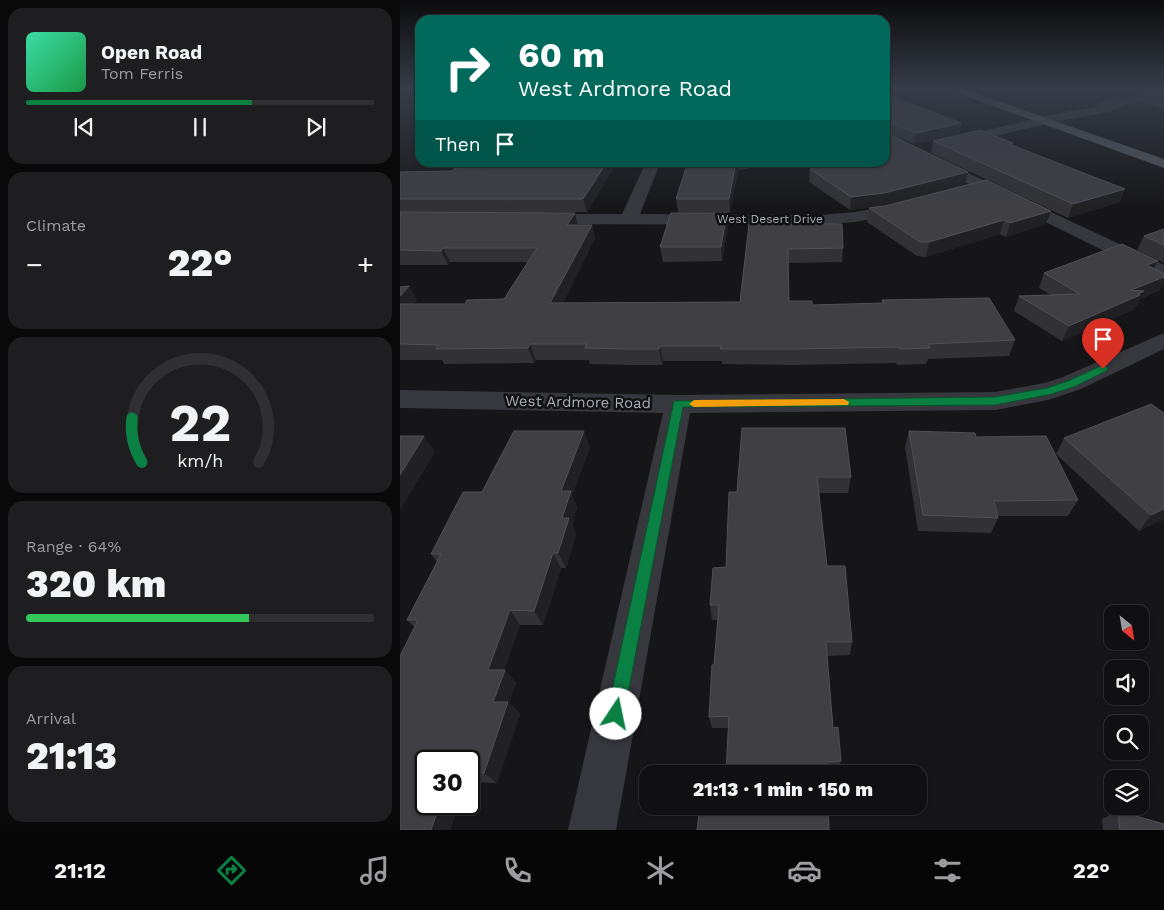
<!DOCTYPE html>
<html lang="en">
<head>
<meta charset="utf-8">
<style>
	:root { --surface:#101012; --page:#1e1e20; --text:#f1f3f6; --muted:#9c9d9f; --line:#303032; --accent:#0b8043 }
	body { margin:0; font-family:"Work Sans",sans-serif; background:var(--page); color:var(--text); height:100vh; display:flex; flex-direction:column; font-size:19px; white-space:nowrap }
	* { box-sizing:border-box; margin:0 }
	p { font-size:16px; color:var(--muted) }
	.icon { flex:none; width:28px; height:28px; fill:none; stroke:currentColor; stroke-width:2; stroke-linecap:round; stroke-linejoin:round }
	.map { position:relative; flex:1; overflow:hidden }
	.drawer { display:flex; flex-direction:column; gap:8px; padding:8px; background:#09090a; width:400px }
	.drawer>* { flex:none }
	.banner { position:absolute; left:15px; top:15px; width:475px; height:152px; border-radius:15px; box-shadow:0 1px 4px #0004,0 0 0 1px var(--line); background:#00695c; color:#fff; overflow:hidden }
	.needle { width:32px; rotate:150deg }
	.buttons { position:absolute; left:704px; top:605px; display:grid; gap:10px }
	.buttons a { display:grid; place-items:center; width:45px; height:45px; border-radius:10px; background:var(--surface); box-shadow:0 1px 4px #0004,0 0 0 1px var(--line); font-size:25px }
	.speed { position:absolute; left:15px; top:750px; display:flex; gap:10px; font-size:25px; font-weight:700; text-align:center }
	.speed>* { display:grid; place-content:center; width:65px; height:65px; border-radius:50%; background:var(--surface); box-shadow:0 1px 4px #0004,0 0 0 1px var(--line); line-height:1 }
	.speed .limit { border:2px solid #111; border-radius:8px; background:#fff; color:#111 }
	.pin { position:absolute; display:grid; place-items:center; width:42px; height:42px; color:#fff; margin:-51px -21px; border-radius:50% 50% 50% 0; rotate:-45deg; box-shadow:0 0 5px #0007 }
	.pin .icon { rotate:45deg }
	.me { position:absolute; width:55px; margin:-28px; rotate:11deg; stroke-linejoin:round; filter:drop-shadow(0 0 4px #0008) }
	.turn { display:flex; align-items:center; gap:18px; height:105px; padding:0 20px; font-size:22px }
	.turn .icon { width:65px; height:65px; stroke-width:2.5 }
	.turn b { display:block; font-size:35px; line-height:42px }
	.then { display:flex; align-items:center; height:48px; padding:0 20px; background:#0003; gap:10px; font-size:19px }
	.big { font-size:38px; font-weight:800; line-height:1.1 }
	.drawer .tile { flex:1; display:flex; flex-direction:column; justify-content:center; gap:8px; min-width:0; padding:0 18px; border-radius:15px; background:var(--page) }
	.drawer .dial { align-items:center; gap:0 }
	.dial svg { height:130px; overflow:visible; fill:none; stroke:var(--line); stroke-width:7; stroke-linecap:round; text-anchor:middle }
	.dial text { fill:var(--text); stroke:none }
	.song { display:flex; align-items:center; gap:15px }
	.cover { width:60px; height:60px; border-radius:8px; background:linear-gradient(135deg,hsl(160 70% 55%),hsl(140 70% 35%)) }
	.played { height:5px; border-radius:2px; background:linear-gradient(90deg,var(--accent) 65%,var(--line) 65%) }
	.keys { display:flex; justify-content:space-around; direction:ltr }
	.heat { display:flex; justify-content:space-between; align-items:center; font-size:28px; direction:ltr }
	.charge { height:8px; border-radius:4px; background:linear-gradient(90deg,#34c759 64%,var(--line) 0) }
	.trip { position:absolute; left:239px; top:765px; width:288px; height:50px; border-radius:15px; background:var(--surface); box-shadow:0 1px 4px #0004,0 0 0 1px var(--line); font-weight:800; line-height:50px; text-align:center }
	.tabs { display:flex; height:80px; justify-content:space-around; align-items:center; background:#060607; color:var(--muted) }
	.tabs .icon { width:35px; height:35px }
	.tabs .active { color:var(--accent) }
	.tabs b { font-size:22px; color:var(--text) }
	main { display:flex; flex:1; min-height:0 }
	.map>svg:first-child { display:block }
</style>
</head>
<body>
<main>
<section class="drawer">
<div class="tile">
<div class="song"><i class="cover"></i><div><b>Open Road</b><p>Tom Ferris</p></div></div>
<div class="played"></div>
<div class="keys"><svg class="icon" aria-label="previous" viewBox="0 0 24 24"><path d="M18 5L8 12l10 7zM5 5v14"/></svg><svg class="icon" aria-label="pause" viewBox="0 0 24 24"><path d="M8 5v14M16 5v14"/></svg><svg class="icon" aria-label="next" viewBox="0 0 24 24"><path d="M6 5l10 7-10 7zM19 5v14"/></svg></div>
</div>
<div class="tile"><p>Climate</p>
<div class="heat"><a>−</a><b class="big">22°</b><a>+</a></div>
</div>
<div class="tile dial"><svg viewBox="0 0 100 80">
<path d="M14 69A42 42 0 1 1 86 69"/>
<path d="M14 69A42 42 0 0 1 8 42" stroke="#0b8043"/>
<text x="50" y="56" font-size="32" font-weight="700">22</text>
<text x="50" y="72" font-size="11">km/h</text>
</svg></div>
<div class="tile"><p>Range · 64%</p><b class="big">320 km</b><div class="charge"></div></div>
<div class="tile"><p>Arrival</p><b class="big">21:13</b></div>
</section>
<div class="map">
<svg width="764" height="830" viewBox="0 0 764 830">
	<rect width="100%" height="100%" fill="#161618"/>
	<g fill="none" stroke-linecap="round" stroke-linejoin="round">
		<g fill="#37383d" fill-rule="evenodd">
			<path d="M 764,90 L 764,96 L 722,106 L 709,112 L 659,121 L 553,146 L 546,142 L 553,138 L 659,113 L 697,107 L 698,103 L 702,101 Z"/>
			<path d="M 485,134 L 764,265 L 764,279 L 757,277 L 485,143 Z"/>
			<path d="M 246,162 L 260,163 L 240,214 L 420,215 L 455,212 L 504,203 L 510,204 L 512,208 L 510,212 L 504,213 L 455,222 L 420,225 L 138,224 L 132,223 L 129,219 L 132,215 L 138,214 L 222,214 Z"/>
			<path d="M 764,333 L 764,349 L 681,389 L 648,400 L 595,410 L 290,413 L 216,830 L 168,830 L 263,413 L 0,408 L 0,390 L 278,395 L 595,392 L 645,383 L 663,377 Z"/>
		</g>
		<path fill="#53555c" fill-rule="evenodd" d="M 549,90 L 566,90 L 764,159 L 764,168 Z"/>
	</g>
	<g fill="#323236">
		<path d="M 699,90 L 754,90 L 719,96 Z"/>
		<path d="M 764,90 L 764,109 L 743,103 L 747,93 Z"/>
		<path d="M 485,94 L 561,123 L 559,134 L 514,144 L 486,133 L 568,172 L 565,184 L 483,206 L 450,210 L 409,182 L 410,169 L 485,162 Z"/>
		<path d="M 533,141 L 612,145 L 720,202 L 668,218 L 531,153 Z"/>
		<path d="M 140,162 L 217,162 L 187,212 L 79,212 L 178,225 L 192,225 L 195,238 L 163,303 L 340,302 L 349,224 L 443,248 L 442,262 L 388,263 L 389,301 L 412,305 L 482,303 L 482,300 L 615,340 L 609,356 L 528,359 L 526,364 L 497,365 L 496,363 L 392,365 L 322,364 L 322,361 L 263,361 L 262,365 L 231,365 L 190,364 L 189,360 L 136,360 L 134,363 L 44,364 L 42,360 L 0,360 L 0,287 L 9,286 L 17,301 L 14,304 L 65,304 L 104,299 L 128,262 L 50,262 L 48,265 L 0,265 L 0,172 L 52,171 L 136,167 Z"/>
		<path d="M 288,162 L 348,162 L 348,169 L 338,170 L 330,213 L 278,212 L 276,199 Z"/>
		<path d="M 485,206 L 646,224 L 606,237 L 600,234 L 526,257 L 517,256 L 467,222 L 469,208 Z"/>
		<path d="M 328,227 L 322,261 L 263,262 L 260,247 Z"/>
		<path d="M 764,229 L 764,263 L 737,250 L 744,236 Z"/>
		<path d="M 754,269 L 760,290 L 740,299 L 737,306 L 734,307 L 732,310 L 662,341 L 614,311 L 619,296 L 651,295 L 639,288 L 644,273 Z"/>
		<path d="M 764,413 L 764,519 L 739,531 L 656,454 L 664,438 Z"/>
		<path d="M 342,428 L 451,477 L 448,493 L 419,493 L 427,566 L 452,642 L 450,655 L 427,656 L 433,728 L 441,761 L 438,772 L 426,772 L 328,728 L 312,728 L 309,717 L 318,620 L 312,620 L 310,605 L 326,567 L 337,492 Z"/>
		<path d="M 509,431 L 576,437 L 678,500 L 668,516 L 598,516 L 598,518 L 591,533 L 518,531 L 505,447 Z"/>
		<path d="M 190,447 L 172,495 L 177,507 L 172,524 L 176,534 L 166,568 L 161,568 L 143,625 L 120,625 L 104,670 L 105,670 L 116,683 L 109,703 L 120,714 L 97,783 L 69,782 L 69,761 L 26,761 L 26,804 L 59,804 L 50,830 L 0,830 L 14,627 L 7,620 L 37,562 L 31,554 L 82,492 Z"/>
		<path d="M 718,811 L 764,830 L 703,830 L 702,819 Z"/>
	</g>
	<g fill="#212124">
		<path d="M 721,90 L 753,90 L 719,96 Z"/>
		<path d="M 561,123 L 559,134 L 514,144 L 516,133 Z"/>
		<path d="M 207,162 L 217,162 L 187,212 L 183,199 Z"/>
		<path d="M 336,162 L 338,162 L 338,170 L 330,213 L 329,199 Z"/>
		<path d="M 568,172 L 565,184 L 483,206 L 450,210 L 451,197 Z"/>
		<path d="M 725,189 L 720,202 L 668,218 L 673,204 Z"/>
		<path d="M 651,211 L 646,224 L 606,237 L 610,223 Z"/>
		<path d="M 175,213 L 178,226 L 167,225 Z"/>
		<path d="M 327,213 L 328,227 L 322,261 L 321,247 Z"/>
		<path d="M 604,220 L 600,234 L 526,257 L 529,242 Z"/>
		<path d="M 192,225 L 195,238 L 155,319 L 150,303 Z"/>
		<path d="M 43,248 L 50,262 L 48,265 L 41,251 Z"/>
		<path d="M 758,261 L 750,276 L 747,265 Z"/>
		<path d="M 764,277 L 764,283 L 760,290 L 740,299 L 737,306 L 734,307 L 732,310 L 662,341 L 669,326 L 731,290 Z"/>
		<path d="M 9,286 L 17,301 L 0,320 L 0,296 Z"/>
		<path d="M 130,344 L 136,360 L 134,363 L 128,348 Z"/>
		<path d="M 260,346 L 263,361 L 262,365 L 259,349 Z"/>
		<path d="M 184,431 L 190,447 L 172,495 L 177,507 L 172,524 L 176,534 L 166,568 L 158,553 L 162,518 L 161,491 Z"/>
		<path d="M 24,436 L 35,452 L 0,510 L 0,475 Z"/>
		<path d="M 764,509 L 764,519 L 739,531 L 751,515 Z"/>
		<path d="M 153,553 L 161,568 L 143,625 L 134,611 Z"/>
		<path d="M 110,610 L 120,625 L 99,683 L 88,670 Z"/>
		<path d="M 105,670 L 116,683 L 109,703 L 120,714 L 97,783 L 84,773 L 93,702 Z"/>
		<path d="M 40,804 L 59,804 L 50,830 L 31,830 Z"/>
	</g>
	<g fill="#3f3f44" stroke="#4f5156">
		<path d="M 756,90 L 764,90 L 764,97 L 747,93 Z"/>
		<path d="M 485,94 L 561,123 L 516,133 L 485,121 L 486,133 L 568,172 L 484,193 L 451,197 L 410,169 L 437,162 L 485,162 Z"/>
		<path d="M 580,130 L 613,143 L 609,144 L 725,189 L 673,204 L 533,141 Z"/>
		<path d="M 140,162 L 207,162 L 183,199 L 0,199 L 0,172 L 52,171 L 55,168 L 136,167 Z"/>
		<path d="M 288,162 L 336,162 L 329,199 L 276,199 Z"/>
		<path d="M 586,180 L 651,211 L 610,223 L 604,220 L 529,242 L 520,242 L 469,208 L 485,206 Z"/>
		<path d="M 0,212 L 175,213 L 167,225 L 192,225 L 150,303 L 340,302 L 349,224 L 442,224 L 443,248 L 388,249 L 389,301 L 412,301 L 412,305 L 484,303 L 482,300 L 589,298 L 615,340 L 528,344 L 530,348 L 500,349 L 499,347 L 392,349 L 320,349 L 321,346 L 260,346 L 259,349 L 227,349 L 185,348 L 187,344 L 130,344 L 128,348 L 36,349 L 38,345 L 0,344 L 0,304 L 65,304 L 67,300 L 104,299 L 137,248 L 43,248 L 41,251 L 0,250 Z"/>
		<path d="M 271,213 L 327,213 L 321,247 L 260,247 Z"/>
		<path d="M 764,229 L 764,245 L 744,236 Z"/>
		<path d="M 722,244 L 758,261 L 747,265 L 764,274 L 764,277 L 731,290 L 744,291 L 738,294 L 740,295 L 669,326 L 619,296 L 680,294 L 644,273 Z"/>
		<path d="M 9,286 L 0,296 L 0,287 Z"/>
		<path d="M 751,404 L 764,413 L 764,509 L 751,515 L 664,438 Z"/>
		<path d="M 342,428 L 445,428 L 451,477 L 417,477 L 427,566 L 445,566 L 452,642 L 426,642 L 433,728 L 438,727 L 441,761 L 426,762 L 426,774 L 326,774 L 329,716 L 309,717 L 312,665 L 314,665 L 319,605 L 310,605 L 313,568 L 326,567 L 329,492 L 337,492 Z"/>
		<path d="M 114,431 L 184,431 L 161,491 L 171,491 L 162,518 L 169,518 L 158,553 L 153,553 L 134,611 L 110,610 L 88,670 L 105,670 L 93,702 L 108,702 L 84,773 L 69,773 L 69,761 L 26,761 L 26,804 L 40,804 L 31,830 L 0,830 L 0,656 L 18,620 L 7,620 L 41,554 L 31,554 L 63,492 L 82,492 Z"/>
		<path d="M 509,431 L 575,433 L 576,437 L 646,436 L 678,500 L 594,501 L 598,518 L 523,515 Z"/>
		<path d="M 0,436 L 24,436 L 0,475 Z"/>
		<path d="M 300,806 L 428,806 L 429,830 L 297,830 Z"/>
		<path d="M 718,811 L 764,824 L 764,830 L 720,830 Z"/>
	</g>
	<linearGradient id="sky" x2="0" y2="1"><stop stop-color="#0c0c0d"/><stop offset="0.43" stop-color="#363c48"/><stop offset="1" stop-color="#363c48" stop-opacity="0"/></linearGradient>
	<rect width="764" height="207" fill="url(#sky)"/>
	<path fill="#0b8043" stroke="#07532c" d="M 703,365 L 706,366 L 708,369 L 706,371 L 676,386 L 652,394 L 595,405 L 283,407 L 224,714 L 222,720 L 216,723 L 209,720 L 207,714 L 274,401 L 595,397 L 647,388 L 668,381 Z"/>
	<path fill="#f59e0b" d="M 444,399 L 449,402 L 448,405 L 294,407 L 289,404 L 294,400 Z"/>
	<g text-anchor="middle" stroke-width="5" stroke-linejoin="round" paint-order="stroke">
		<g font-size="12" fill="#a8adb8" stroke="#111113">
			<text x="370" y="223">West Desert Drive</text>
		</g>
		<g font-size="15" fill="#a8adb8" stroke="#111113">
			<text transform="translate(178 402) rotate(1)" y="5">West Ardmore Road</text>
		</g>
	</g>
</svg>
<div class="buttons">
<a><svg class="needle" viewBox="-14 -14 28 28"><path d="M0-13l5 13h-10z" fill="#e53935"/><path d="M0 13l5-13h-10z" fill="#9c9d9f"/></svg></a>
<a><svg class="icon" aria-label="sound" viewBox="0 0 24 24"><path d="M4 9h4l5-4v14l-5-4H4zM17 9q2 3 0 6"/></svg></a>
<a><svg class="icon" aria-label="search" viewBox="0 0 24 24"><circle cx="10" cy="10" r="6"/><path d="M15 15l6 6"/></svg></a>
<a><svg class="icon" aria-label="layers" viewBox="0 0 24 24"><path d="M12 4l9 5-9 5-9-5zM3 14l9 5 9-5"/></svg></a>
</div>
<div class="speed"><div class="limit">30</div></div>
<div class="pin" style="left:703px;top:369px;background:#d93025"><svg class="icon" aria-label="arrive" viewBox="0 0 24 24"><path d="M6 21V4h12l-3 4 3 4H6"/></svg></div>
<svg class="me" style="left:216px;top:714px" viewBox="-20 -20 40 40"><circle r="19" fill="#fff"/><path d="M0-13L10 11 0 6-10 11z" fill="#0b8043"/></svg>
<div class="trip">21:13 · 1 min · 150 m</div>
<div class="banner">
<div class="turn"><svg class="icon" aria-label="right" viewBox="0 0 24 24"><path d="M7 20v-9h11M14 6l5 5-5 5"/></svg><div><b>60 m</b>West Ardmore Road</div></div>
<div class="then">Then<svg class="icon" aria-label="arrive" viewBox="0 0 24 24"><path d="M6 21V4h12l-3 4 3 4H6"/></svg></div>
</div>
</div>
</main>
<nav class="tabs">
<b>21:12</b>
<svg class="icon active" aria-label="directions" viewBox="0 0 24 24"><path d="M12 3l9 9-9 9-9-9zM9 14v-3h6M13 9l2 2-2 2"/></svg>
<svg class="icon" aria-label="music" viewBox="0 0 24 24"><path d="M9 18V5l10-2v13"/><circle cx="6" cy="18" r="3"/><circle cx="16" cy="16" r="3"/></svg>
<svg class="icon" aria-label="phone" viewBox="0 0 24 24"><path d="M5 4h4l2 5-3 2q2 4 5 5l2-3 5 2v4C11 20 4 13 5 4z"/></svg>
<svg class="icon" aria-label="climate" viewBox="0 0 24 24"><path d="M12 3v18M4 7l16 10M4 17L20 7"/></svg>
<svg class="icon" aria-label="car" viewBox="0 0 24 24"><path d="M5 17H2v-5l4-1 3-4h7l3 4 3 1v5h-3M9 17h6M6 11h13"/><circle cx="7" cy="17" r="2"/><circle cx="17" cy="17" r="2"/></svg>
<svg class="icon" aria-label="filters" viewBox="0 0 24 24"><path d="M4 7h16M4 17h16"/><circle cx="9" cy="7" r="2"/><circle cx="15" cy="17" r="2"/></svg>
<b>22°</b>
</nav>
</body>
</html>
